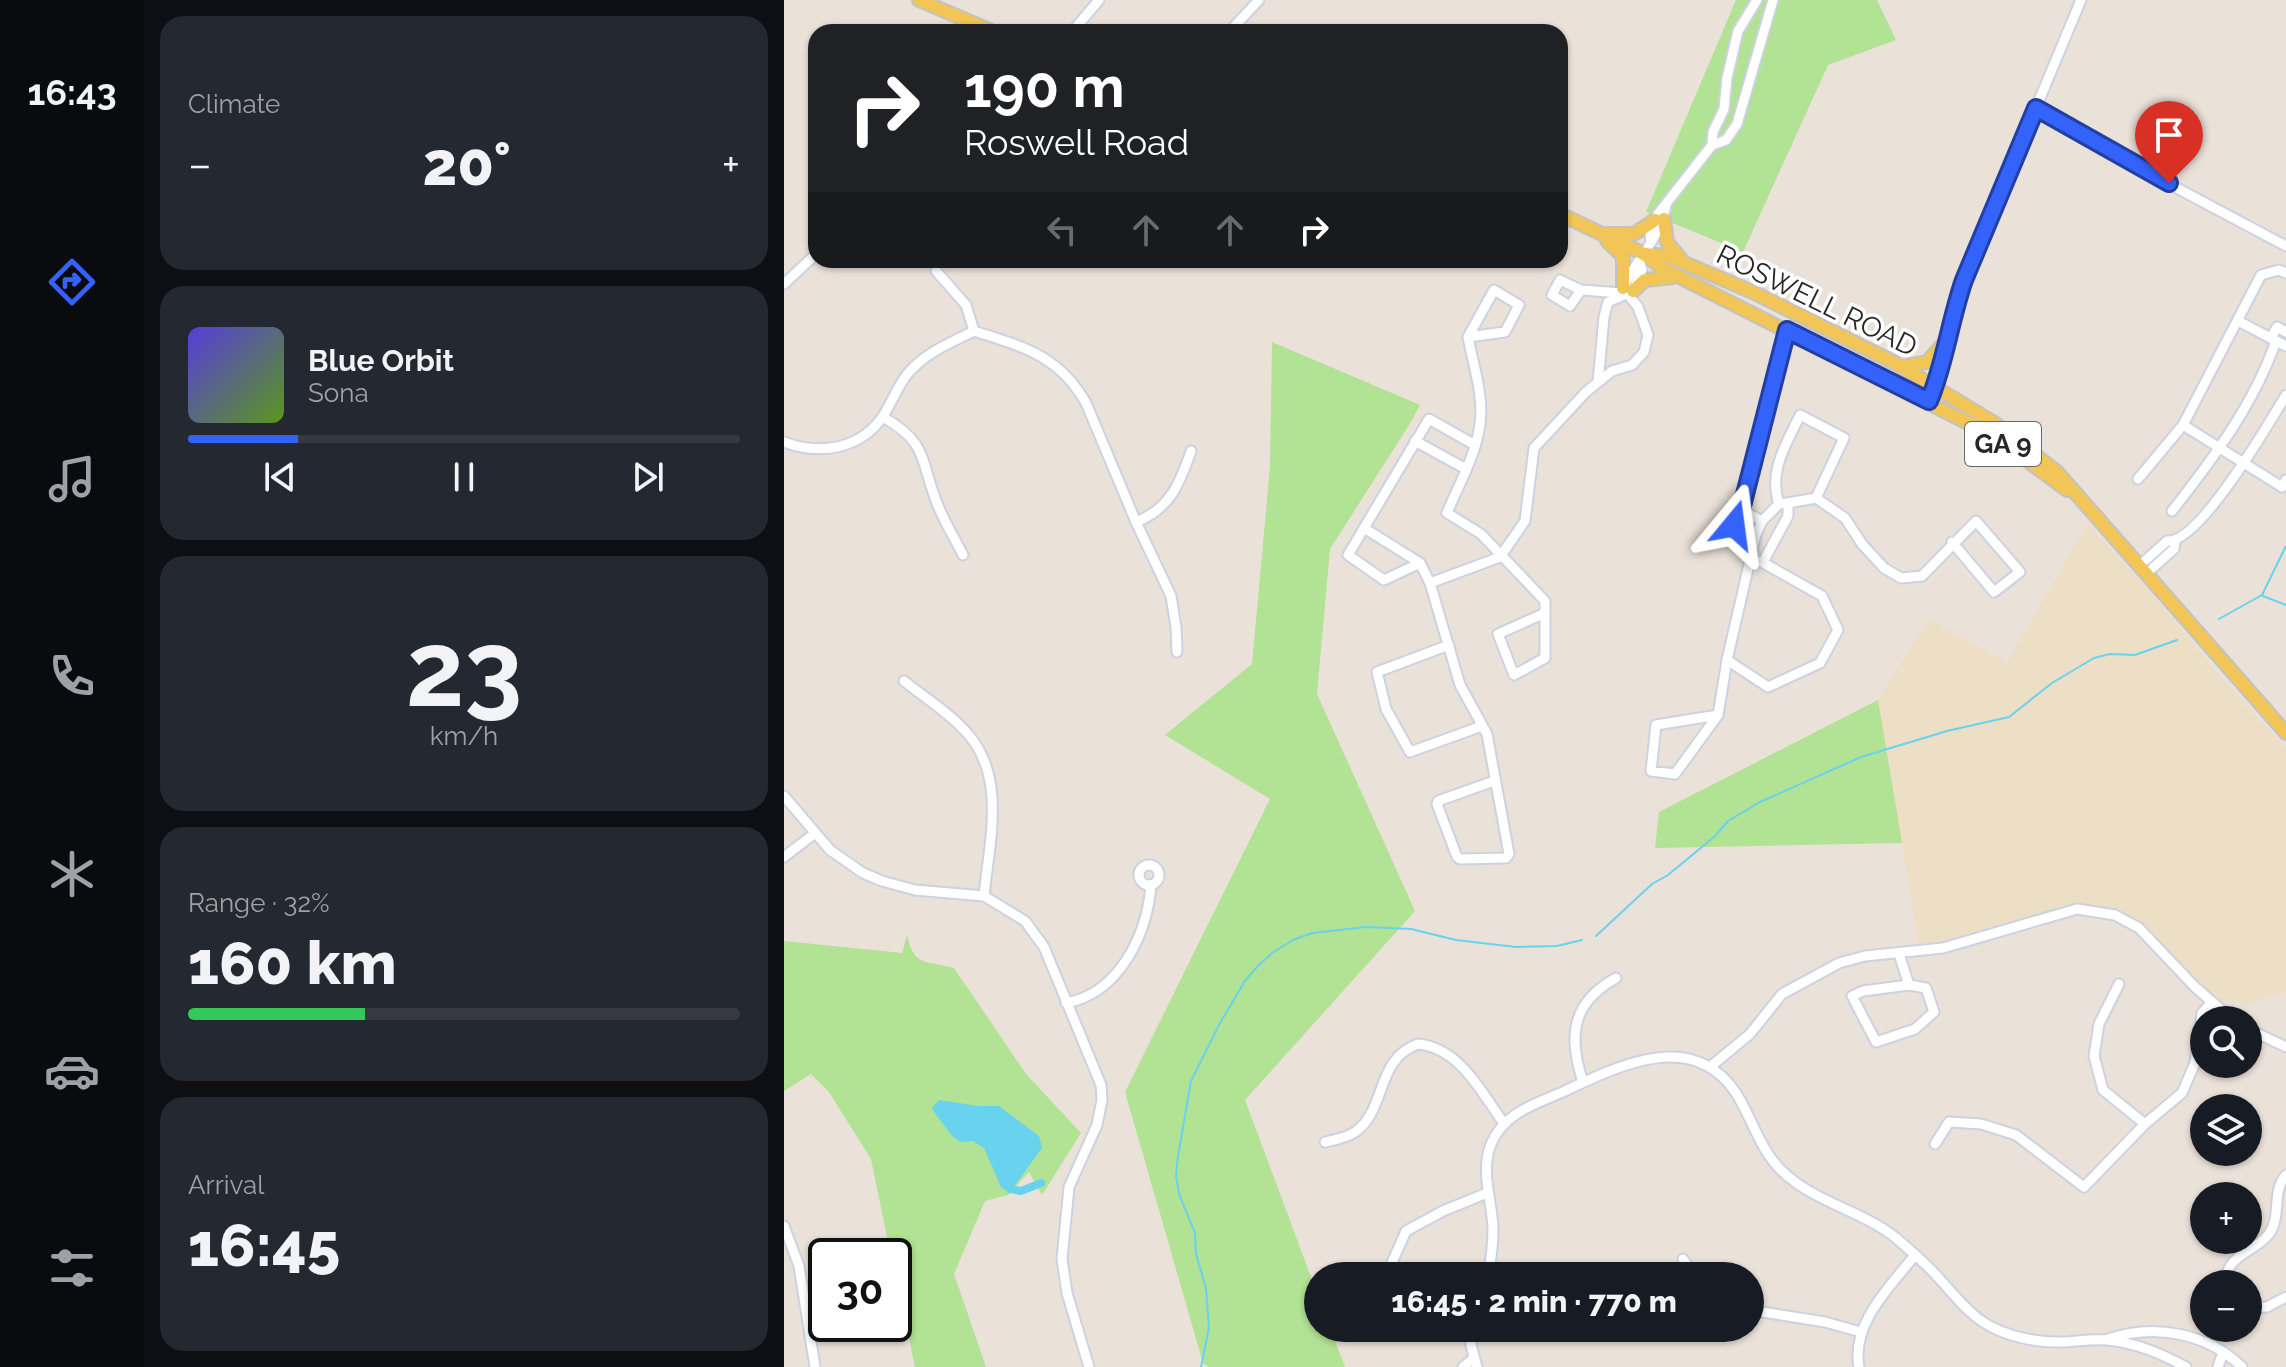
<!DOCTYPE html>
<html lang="en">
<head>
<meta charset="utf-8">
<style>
	:root { --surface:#171b24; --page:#242831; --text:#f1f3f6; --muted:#9ea1a6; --line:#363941; --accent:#3463fb }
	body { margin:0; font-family:Raleway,sans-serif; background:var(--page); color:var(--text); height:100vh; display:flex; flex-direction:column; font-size:30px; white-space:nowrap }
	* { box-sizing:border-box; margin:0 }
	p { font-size:26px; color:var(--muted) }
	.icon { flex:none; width:44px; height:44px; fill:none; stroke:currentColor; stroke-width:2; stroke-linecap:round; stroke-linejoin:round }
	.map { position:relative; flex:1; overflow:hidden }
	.side { display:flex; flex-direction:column; gap:16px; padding:16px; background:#0d0f14; width:640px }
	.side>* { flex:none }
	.banner { position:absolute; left:24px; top:24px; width:760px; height:244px; border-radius:24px; box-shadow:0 2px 6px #0004; background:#202124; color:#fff; overflow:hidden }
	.tools { position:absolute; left:1406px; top:1006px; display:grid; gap:16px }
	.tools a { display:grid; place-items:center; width:72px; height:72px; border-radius:50%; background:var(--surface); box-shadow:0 2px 6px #0004; font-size:40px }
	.speed { position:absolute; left:24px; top:1238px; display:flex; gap:16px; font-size:40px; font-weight:700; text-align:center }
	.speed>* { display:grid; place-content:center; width:104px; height:104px; border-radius:50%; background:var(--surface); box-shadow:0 2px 6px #0004; line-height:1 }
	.speed .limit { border:4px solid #111; border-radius:12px; background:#fff; color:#111 }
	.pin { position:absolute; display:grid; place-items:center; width:68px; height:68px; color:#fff; margin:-82px -34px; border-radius:50% 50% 50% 0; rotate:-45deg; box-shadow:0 0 8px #0007 }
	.pin .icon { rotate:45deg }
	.me { position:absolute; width:88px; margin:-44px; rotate:16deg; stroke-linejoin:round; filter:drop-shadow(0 0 6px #0008) }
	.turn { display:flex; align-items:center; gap:28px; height:168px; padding:0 24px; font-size:36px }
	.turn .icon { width:104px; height:104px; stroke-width:2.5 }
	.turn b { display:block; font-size:56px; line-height:68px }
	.lanes { display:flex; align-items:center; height:76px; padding:0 24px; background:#0003; justify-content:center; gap:40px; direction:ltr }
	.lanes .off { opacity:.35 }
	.big { font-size:60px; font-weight:800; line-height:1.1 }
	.side .tile { flex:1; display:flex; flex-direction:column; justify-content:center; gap:12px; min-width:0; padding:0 28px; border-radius:24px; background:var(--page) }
	.side .dial { align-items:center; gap:0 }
	.dial b { font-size:104px; line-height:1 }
	.song { display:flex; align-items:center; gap:24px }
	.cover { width:96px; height:96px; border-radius:12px; background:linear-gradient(135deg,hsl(250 70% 55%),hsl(90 70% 35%)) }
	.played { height:8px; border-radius:4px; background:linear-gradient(90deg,var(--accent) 20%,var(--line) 20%) }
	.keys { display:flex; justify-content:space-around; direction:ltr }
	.heat { display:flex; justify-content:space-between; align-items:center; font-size:44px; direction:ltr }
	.charge { height:12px; border-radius:6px; background:linear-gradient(90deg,#34c759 32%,var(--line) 0) }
	.trip { position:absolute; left:520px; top:1262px; width:460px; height:80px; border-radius:40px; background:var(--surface); box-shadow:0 2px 6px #0004; font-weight:800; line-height:80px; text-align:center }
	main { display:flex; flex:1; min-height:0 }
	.tabs { display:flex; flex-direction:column; width:144px; justify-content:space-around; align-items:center; background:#090b0e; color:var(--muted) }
	.tabs .icon { width:56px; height:56px }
	.tabs .selected { color:var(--accent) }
	.tabs b { font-size:36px; color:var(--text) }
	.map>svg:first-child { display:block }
</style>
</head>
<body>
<main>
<nav class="tabs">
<b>16:43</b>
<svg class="icon selected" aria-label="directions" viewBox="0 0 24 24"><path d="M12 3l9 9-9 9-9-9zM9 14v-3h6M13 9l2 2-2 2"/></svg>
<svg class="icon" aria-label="music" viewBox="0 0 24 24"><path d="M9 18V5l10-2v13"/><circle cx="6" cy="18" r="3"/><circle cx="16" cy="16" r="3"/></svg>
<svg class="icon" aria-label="phone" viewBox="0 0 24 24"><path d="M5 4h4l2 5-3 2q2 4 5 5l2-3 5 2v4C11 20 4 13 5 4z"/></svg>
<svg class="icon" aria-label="climate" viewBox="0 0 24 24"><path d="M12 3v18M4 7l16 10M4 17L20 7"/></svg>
<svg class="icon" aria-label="car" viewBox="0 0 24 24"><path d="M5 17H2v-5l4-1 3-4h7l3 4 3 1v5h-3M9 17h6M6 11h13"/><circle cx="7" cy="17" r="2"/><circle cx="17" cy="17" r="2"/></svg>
<svg class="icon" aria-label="filters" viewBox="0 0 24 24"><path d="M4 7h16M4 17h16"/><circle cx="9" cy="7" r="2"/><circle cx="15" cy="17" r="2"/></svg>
</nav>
<section class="side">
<div class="tile"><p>Climate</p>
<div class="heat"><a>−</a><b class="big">20°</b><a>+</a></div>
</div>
<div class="tile">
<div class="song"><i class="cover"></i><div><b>Blue Orbit</b><p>Sona</p></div></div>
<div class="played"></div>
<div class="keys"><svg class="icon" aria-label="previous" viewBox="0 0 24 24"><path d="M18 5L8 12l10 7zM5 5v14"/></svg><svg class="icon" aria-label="pause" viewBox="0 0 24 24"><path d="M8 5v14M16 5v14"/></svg><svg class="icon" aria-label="next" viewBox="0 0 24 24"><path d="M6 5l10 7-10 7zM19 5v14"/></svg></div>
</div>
<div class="tile dial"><b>23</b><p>km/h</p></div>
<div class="tile"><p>Range · 32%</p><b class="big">160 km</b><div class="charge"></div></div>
<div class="tile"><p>Arrival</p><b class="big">16:45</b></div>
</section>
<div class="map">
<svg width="1502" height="1367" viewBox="0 0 1502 1367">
	<rect width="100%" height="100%" fill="#eae1d8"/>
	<path fill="#eddec6" d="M 1303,524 L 1364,589 L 1434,674 L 1502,749 L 1502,992 L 1460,1005 L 1444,999 L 1432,1003 L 1352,929 L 1323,913 L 1294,908 L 1137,957 L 1094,700 L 1144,619 L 1223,662 Z"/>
	<g fill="#b2e293">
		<path d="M 952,0 L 1093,0 L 1112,40 L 1044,65 L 959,252 L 862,212 Z"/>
		<path d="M 488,342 L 636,405 L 627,422 L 546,549 L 533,694 L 631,911 L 461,1100 L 534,1296 L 534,1328 L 546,1328 L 561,1367 L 424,1367 L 419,1363 L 341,1092 L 486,799 L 381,735 L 468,664 L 486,467 Z"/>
		<path d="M 1094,700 L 1118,843 L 871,848 L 875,812 Z"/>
		<path d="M 123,935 C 130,967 141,960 170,968 L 242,1074 L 297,1133 L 258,1195 L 245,1172 L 224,1195 L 201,1201 L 170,1274 L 202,1367 L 131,1367 L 110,1268 L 110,1256 L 107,1256 L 87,1159 L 45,1092 L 27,1074 L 0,1091 L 0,941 L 118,953 Z"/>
	</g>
	<path fill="#68d2ef" d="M 155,1100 L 194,1106 L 215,1106 L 255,1136 L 258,1148 L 231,1185 L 223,1191 L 217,1187 L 200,1148 L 189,1141 L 177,1142 L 169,1137 L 150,1112 L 148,1108 Z"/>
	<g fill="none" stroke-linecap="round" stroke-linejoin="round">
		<g stroke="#68d2ef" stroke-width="2">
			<path d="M 1479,596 L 1502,605"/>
			<path d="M 1435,619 L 1478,595 L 1502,546"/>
			<path d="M 812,936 L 868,884 L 884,875 L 930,837 L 944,821 L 976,802 L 1077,757 L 1163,731 L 1225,717 L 1268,683 L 1310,658 L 1326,654 L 1351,655 L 1393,640"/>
			<path d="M 417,1367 L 425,1328 L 422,1288 L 412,1254 L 411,1233 L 395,1194 L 392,1175 L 394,1156 L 407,1081 L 435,1025 L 461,981 L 473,967 L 488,953 L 509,940 L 528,933 L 582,927 L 627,929 L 672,940 L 732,947 L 773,946 L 798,940"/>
		</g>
		<path stroke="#68d2ef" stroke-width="8" d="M 226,1189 L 237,1191 L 257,1183"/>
		<g stroke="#cdd2e1" stroke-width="13">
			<g id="minor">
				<path d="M 288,32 L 315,0"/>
				<path d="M 445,32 L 475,0"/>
				<path d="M 1252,108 L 1387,185 L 1502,246"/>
				<path d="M 928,145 L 929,132 L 940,109 L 943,78 L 954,31 L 973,0"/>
				<path d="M 867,242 L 866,233 L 874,214 L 928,145 L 942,140 L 953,124 L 989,0"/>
				<path d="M 152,271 L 182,305 L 190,331"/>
				<path d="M 1502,273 L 1495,270 L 1477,275 L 1399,425 L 1498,487 L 1502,480"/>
				<path d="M 0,284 L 32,254"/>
				<path d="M 797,290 L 776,280 L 768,295 L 786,306 L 797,290 L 838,293"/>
				<path d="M 1454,321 L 1502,346"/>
				<path d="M 684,337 L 721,332 L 735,305 L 710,290 L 684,337 C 689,364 700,396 696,424 C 692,455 675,484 663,513 L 697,534 L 761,601 L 761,658 L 730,675 L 714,634 L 761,613"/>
				<path d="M 1487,338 L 1493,327 L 1502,332"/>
				<path d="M 814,382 L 820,317 L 824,302 L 849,291 L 858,270 L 856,262"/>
				<path d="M 1145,401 C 1161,363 1166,320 1180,280 L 1297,0"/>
				<path d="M 99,417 C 142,442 136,456 151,498 C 158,518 170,537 179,555"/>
				<path d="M 631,441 L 682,469"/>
				<path d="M 0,442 C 34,455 74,450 97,419 C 108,404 113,385 126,371 C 143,352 168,342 190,331 C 239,347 275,355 302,403 L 352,522 L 387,596 L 392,627 L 393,652"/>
				<path d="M 1354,479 L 1399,425"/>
				<path d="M 995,504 C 984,471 1002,445 1016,415 L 1060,438 L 1032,498"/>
				<path d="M 957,510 L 978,521"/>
				<path d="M 1388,511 C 1429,459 1470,404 1492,341"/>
				<path d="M 352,522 C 386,509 396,483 407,451"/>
				<path d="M 950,525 L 972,534"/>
				<path d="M 580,528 L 636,563 L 646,583 L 676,685 L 703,734 L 725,854 L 722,858 L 676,859 L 673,857 L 653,804 L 654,801 L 710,781"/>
				<path d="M 945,540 L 957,510 L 1003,330"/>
				<path d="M 979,562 L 1004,516 L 1004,503 L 1032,498 L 1061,518 L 1078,544 L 1100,568 L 1117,578 L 1138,576 L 1192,521 L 1236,572 L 1210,592 L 1168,542"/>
				<path d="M 636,563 L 600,580 L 564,555 L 645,419 L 691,445"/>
				<path d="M 1356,565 L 1383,541 C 1415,544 1485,423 1502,395"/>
				<path d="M 1363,573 L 1390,549 L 1391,542"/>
				<path d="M 646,583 L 716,557 L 741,521 L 750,448 L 802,392 L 828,371 L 848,365 L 860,352 L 864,335 L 854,307 L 839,288 C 852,259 877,238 882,205"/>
				<path d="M 665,645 L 593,672 L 602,709 L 626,752 L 698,726"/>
				<path d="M 943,660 L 984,687 L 1036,663 L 1054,630 L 1038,596 L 976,561"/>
				<path d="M 120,681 C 141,698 166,713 183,733 C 223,777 205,843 200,896"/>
				<path d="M 934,715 L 872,725 L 867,771 L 891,774 L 934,715 L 943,660 L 972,534 L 978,521 L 995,504 L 1004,503"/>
				<path d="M 0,796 L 46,850 L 79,873 L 98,881 L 131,890 L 200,896 L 241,921 L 260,947 L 317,1085 L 318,1100 L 313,1125 L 285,1187 L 278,1259 L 283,1293 L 305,1367"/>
				<path d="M 0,857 L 30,834"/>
				<circle cx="365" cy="875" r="10"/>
				<path d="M 1115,954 L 1125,985 L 1079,991 L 1068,996 L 1092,1042 L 1131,1029 L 1150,1012 L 1142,988 L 1125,985"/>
				<path d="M 1335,984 L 1315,1024 L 1310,1056 L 1319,1090 L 1361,1124"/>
				<path d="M 282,1003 C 336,993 363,934 367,885"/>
				<path d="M 1464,1029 L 1502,1047"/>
				<path d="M 926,1067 L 966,1034 L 998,994 L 1055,963 L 1081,956 L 1159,948 L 1293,909 L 1331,915 L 1355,928 L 1411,987 L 1449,1020"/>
				<path d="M 799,1082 C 784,1037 787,1003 832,978"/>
				<path d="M 541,1142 C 551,1140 562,1138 571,1132 C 603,1110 591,1059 634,1044 C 676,1048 697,1092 719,1122"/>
				<path d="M 1151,1144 L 1165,1122 L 1197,1124 L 1232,1135 L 1300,1187 L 1361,1124 L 1398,1093 L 1411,1063 L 1418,1013 L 1427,1003"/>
				<path d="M 0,1226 L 15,1266 L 31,1367"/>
				<path d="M 899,1259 L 910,1276"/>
				<path d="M 602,1276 L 622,1231 L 659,1211 L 703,1193"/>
				<path d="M 704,1276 C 707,1260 709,1244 709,1228 C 708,1200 696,1172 707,1144 C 721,1111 753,1104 783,1090 C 836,1065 909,1029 952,1093 C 968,1118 976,1150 998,1171 C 1031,1203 1077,1210 1112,1238 C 1126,1250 1140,1262 1152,1275 C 1167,1291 1181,1310 1199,1322 C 1222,1337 1254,1343 1281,1342 C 1295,1341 1309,1339 1323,1340 C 1352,1343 1376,1353 1402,1367"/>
				<path d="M 1442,1284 C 1441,1254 1470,1253 1485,1234 C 1498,1216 1487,1192 1502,1175"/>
				<path d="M 1464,1308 L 1483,1307 L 1502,1297"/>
				<path d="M 966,1310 L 1041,1322 L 1077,1332"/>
				<path d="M 687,1328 L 687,1345 L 693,1367"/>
				<path d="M 1324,1339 C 1370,1323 1423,1333 1458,1367"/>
				<path d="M 679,1367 L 690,1358"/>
				<path d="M 1075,1367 C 1067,1323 1106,1287 1131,1255"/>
				<path d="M 1434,1367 L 1439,1352"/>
			</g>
		</g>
		<g stroke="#c3c3c3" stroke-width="16">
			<g id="major">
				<path d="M 135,0 L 210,32"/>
				<path d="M 776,214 L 860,254 L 878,268 L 1186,424 L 1229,450 L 1283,490"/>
				<path d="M 880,219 L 883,242 L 896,258"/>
				<path d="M 823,234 L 850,234 L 871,220"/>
				<path d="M 823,241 L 839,256 L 839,288"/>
				<path d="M 860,254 L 884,256 L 973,294 L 1111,363 L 1212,424 L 1273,472 L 1502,733"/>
				<path d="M 849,291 L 861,280 L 889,277"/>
				<path d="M 1118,367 L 1143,362 L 1162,341"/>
			</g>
		</g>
		<use href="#minor" stroke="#fff" stroke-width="9"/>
		<use href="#major" stroke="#f1c556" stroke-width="12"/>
	</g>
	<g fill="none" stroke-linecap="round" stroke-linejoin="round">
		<g stroke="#2240a3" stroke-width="20">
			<path id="route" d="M 950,525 L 957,510 L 1003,330 L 1145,401 C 1161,363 1166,320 1180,280 L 1252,108 L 1385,183"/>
		</g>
		<use href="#route" stroke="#3463fb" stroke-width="14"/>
	</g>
	<g text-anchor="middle" stroke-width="7" stroke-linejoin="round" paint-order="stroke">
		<rect fill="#fff" stroke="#686868" stroke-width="2" x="1181" y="422" width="76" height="44" rx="6"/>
		<g font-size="26" font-weight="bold" fill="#272727">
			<text x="1219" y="453">GA 9</text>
		</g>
		<g font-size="28" fill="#272727" stroke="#fff">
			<text transform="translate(1033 300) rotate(26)" y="10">ROSWELL ROAD</text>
		</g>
	</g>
</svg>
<div class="tools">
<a><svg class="icon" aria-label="search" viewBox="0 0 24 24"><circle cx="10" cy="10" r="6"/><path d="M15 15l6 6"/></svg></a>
<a><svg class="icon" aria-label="layers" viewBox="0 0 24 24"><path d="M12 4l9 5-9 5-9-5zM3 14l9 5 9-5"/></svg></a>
<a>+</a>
<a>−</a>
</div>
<div class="speed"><div class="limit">30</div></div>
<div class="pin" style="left:1385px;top:183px;background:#d93025"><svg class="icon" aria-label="arrive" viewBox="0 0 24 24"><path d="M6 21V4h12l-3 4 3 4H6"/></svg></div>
<svg class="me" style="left:950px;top:525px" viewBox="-20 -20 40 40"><path d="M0-17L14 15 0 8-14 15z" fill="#3463fb" stroke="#fff" stroke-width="4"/></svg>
<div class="trip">16:45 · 2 min · 770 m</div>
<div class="banner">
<div class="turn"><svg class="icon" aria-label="right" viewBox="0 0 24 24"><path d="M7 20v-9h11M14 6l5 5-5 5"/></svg><div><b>190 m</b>Roswell Road</div></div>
<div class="lanes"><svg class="icon off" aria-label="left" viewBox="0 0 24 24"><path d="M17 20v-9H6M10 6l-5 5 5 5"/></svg><svg class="icon off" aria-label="ahead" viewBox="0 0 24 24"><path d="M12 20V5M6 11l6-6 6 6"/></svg><svg class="icon off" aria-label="ahead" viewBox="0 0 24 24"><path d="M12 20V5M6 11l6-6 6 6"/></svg><svg class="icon" aria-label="right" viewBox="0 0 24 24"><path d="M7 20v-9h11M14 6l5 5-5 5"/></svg></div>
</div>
</div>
</main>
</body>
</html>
